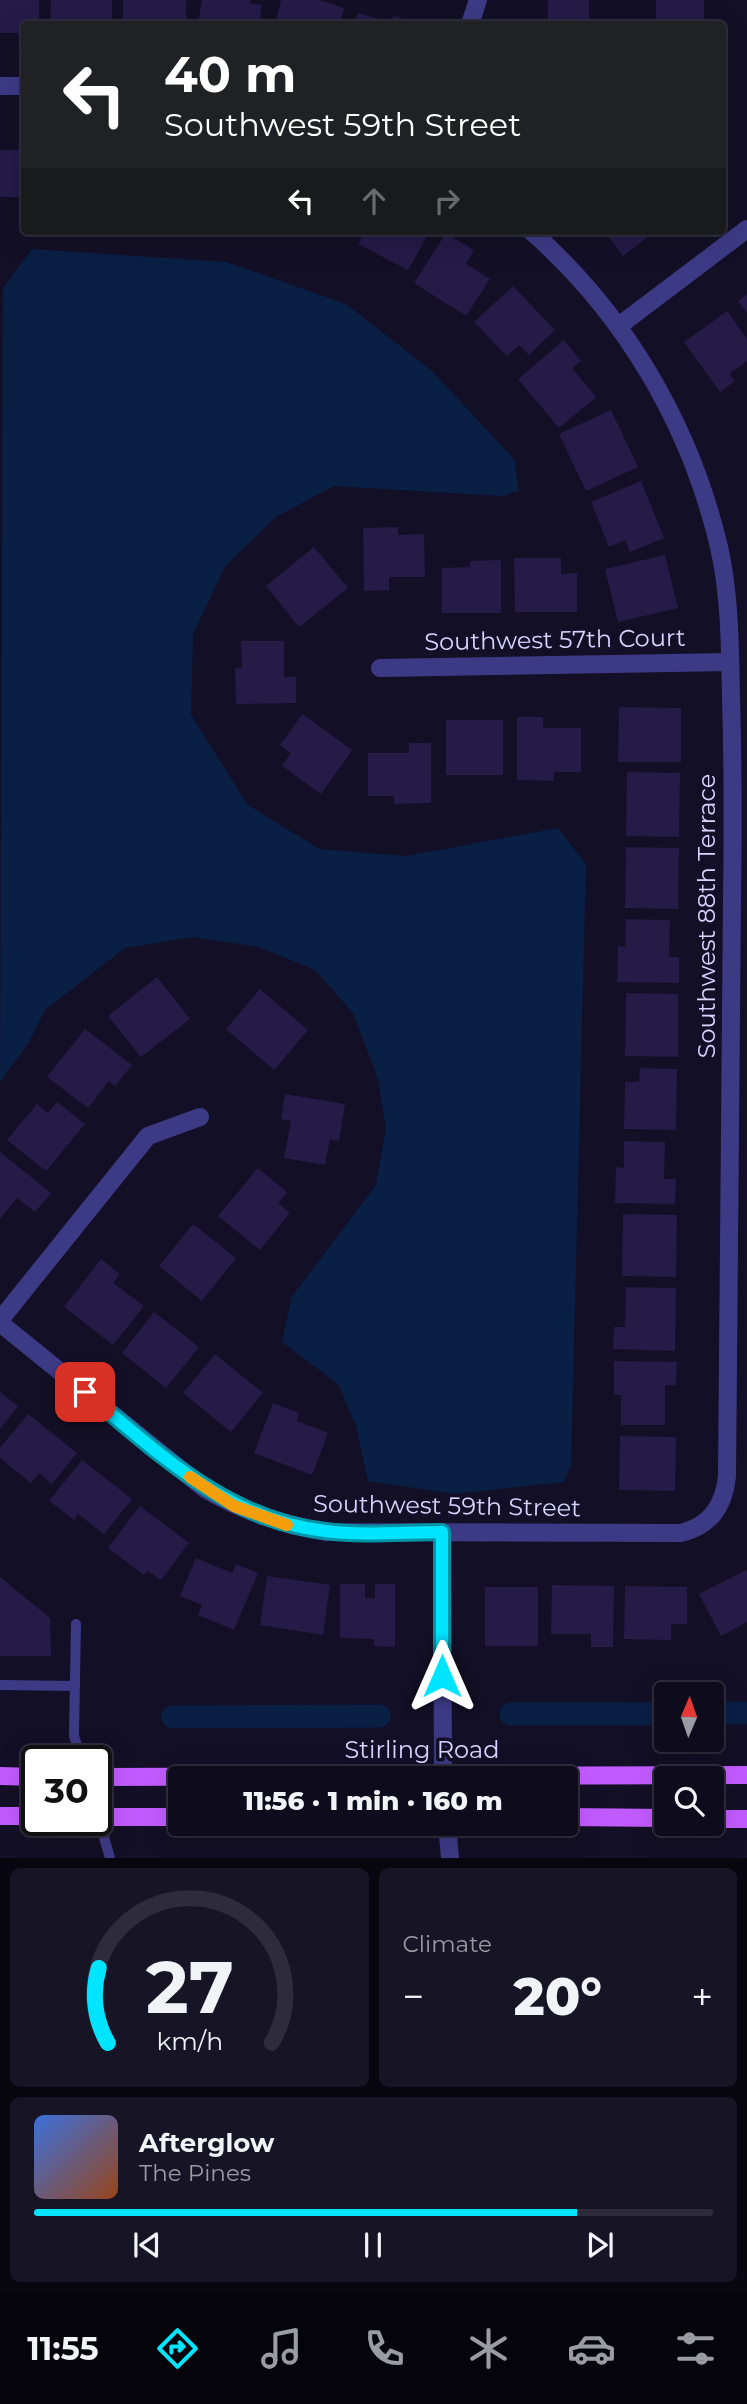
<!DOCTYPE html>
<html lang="en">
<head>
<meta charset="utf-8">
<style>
	:root { --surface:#0e0b1c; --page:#171425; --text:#f1f3f6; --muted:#9b9ba3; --line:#2e2b3b; --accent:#00e5ff }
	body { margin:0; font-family:Montserrat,sans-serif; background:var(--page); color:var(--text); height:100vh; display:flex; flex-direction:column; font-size:26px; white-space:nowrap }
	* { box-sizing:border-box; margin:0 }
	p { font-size:23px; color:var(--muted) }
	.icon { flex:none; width:38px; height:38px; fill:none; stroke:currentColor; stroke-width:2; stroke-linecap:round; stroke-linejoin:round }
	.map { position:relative; height:1858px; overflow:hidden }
	.sheet { display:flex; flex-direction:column; gap:10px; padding:10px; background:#08060f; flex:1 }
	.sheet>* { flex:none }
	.top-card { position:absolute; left:21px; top:21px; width:705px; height:214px; border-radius:7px; box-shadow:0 7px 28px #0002,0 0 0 2px var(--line); background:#202124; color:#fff; overflow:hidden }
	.needle { width:46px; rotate:2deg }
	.buttons { position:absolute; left:654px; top:1682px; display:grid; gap:14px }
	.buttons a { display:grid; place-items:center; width:70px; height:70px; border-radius:7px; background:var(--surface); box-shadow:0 7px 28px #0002,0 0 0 2px var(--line); font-size:35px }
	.speed { position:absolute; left:21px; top:1745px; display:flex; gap:14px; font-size:35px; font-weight:700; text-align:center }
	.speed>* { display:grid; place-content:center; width:91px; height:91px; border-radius:50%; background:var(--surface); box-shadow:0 7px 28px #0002,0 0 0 2px var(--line); line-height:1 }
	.speed .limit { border:4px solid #111; border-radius:10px; background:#fff; color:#111 }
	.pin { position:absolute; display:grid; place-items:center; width:60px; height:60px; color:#fff; margin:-30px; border-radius:14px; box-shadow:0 4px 10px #0006 }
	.me { position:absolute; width:77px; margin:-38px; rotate:0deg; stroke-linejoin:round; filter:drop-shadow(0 0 5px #0008) }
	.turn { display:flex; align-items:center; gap:24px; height:147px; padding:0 28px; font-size:32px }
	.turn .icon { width:91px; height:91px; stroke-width:2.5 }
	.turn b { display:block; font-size:49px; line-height:60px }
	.lanes { display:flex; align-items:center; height:66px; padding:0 28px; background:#0003; justify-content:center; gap:35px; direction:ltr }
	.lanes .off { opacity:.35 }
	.big { font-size:52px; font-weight:800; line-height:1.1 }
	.sheet .widget { flex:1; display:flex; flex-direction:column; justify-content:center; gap:10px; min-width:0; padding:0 24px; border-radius:10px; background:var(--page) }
	.sheet .dial { align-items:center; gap:0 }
	.dial svg { height:182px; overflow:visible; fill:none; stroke:var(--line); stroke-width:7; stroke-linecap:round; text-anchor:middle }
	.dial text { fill:var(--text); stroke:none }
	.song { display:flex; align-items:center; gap:21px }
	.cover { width:84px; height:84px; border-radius:10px; background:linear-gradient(135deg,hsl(220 70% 55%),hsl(20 70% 35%)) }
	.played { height:7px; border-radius:4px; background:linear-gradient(90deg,var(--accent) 80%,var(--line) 80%) }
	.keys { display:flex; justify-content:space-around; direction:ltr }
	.heat { display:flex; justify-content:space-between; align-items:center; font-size:38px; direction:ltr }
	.sheet .tiles { flex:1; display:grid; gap:10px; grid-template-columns:1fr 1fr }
	.widget:last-child { grid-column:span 2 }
	.trip { position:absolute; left:168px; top:1766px; width:410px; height:70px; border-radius:7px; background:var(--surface); box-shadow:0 7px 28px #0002,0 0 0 2px var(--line); font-weight:800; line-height:70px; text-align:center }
	.menu { display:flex; height:112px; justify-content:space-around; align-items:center; background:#06040b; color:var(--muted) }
	.menu .icon { width:49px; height:49px }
	.menu .active { color:var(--accent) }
	.menu b { font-size:32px; color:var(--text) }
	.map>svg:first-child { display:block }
</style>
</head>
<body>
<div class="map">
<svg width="747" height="1858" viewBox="0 0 747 1858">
	<rect width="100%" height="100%" fill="#130f26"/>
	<path fill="#0a1f44" d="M 32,249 L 226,262 L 346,304 L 431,370 L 514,459 L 519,491 L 501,496 L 334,486 L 276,517 L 226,565 L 193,634 L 191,715 L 248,805 L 319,849 L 406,856 L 558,828 L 586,864 L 571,1465 L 564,1482 L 454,1494 L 368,1481 L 356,1426 L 338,1384 L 282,1342 L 292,1296 L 376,1185 L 386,1128 L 378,1079 L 353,1013 L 315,970 L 259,947 L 193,937 L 125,948 L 45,1010 L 29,1042 L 0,1082 L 3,288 Z"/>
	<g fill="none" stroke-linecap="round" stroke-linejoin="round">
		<g stroke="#0a1f44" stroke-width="23">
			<path d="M 712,1713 L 747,1713"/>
			<path d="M 511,1714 L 667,1714"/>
			<path d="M 173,1717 L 379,1716"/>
		</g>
	</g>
	<g fill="#241b47">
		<path d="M 0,0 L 39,0 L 39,24 L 24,24 L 24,33 L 0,33 Z"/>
		<path d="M 51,0 L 112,0 L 112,24 L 50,24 Z"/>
		<rect x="123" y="0" width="63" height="24"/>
		<path d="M 202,0 L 250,0 L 250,3 L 262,5 L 259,24 L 198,24 Z"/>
		<path d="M 281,0 L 319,0 L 344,8 L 340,24 L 275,24 Z"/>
		<rect x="548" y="0" width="41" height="24"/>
		<rect x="656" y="0" width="48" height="24"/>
		<path d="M 358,13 L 391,23 L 393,16 L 412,21 L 411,24 L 354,24 Z"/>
		<rect x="0" y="150" width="24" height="47"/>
		<path d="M 283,231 L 299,231 L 297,238 L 283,234 Z"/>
		<path d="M 365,231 L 430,231 L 408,270 L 358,244 Z"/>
		<path d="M 604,231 L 655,231 L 623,256 Z"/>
		<path d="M 446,233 L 474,250 L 466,264 L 490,279 L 466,316 L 414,283 Z"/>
		<path d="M 513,286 L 555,330 L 529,355 L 519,345 L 507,356 L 474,322 Z"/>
		<path d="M 747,294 L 747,313 L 738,301 Z"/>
		<path d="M 727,311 L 747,339 L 747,361 L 729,374 L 735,381 L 720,392 L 684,342 Z"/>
		<path d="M 564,340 L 581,361 L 572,368 L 596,397 L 559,428 L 518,379 Z"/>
		<path d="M 611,410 L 638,467 L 586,491 L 559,434 Z"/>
		<path d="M 641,481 L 664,538 L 630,552 L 625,540 L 609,547 L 591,502 Z"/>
		<path d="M 398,527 L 398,535 L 424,534 L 425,577 L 389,577 L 389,590 L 364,591 L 363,528 Z"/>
		<path d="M 314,547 L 348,588 L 299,627 L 266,586 Z"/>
		<path d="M 665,555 L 678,608 L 618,622 L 605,569 Z"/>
		<path d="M 514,558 L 561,558 L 561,574 L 577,573 L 577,612 L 515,612 Z"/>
		<path d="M 501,560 L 501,613 L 442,613 L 442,568 L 470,567 L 470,561 Z"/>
		<path d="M 241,641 L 284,641 L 284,677 L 296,677 L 296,703 L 236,704 L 235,668 L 242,668 Z"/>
		<path d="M 619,707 L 681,708 L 681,762 L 618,762 Z"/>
		<path d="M 302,714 L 352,750 L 321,794 L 282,766 L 291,753 L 280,745 Z"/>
		<path d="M 517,717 L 543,717 L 543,728 L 581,728 L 581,772 L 554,772 L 554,781 L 517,780 Z"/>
		<rect x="446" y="720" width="57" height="55"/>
		<path d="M 409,743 L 431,743 L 431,803 L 394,804 L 394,796 L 368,796 L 368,753 L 409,753 Z"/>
		<path d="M 627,772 L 680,773 L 679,837 L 626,836 Z"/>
		<path d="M 626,847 L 679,848 L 678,909 L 625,908 Z"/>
		<path d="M 626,919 L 670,920 L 669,957 L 679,957 L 679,983 L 617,982 L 618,946 L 625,947 Z"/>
		<path d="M 157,977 L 190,1019 L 141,1057 L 108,1016 Z"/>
		<path d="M 260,989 L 308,1030 L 274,1070 L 226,1029 Z"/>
		<path d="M 626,993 L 678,994 L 678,1057 L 625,1056 Z"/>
		<path d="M 85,1029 L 132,1065 L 115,1086 L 109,1081 L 88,1108 L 47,1077 Z"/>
		<path d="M 640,1068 L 677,1069 L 676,1130 L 624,1129 L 625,1082 L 639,1082 Z"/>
		<path d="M 285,1094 L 345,1104 L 339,1141 L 330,1139 L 325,1165 L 284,1158 L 291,1121 L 281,1119 Z"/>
		<path d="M 57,1102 L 85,1124 L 46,1171 L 7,1140 L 37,1104 L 48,1113 Z"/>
		<path d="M 624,1141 L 665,1142 L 664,1179 L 676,1179 L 675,1204 L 615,1203 L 616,1167 L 624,1168 Z"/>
		<path d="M 0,1152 L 51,1193 L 35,1212 L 17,1198 L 0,1219 Z"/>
		<path d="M 258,1168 L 287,1192 L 278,1203 L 290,1213 L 260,1250 L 218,1216 Z"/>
		<path d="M 623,1214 L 677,1215 L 676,1277 L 622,1276 Z"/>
		<path d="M 193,1224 L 236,1258 L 202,1301 L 159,1266 Z"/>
		<path d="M 101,1259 L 120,1274 L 113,1283 L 144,1306 L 113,1345 L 64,1307 Z"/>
		<path d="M 626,1287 L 676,1288 L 675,1351 L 613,1349 L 614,1327 L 625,1327 Z"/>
		<path d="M 154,1312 L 199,1347 L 166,1388 L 122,1353 Z"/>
		<path d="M 215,1354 L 263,1393 L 231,1432 L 183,1393 Z"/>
		<path d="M 614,1361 L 677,1362 L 676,1385 L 665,1385 L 665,1425 L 621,1425 L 621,1395 L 614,1395 Z"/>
		<path d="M 0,1392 L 18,1406 L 0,1429 Z"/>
		<path d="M 273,1403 L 299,1413 L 297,1421 L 328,1433 L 312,1475 L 254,1453 Z"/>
		<path d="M 28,1414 L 77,1453 L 52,1484 L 39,1473 L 31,1483 L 0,1458 L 0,1448 Z"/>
		<path d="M 620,1436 L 676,1437 L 675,1491 L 619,1490 Z"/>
		<path d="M 82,1460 L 132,1499 L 104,1534 L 78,1514 L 74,1520 L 49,1501 Z"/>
		<path d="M 140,1506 L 189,1543 L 161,1580 L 148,1571 L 144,1575 L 108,1548 Z"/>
		<path d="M 196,1558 L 232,1573 L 236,1564 L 258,1573 L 234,1630 L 198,1615 L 202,1605 L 180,1596 Z"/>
		<path d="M 747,1570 L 747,1622 L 721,1636 L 699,1594 Z"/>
		<path d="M 267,1576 L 330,1585 L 323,1635 L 260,1625 Z"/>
		<path d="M 0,1577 L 50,1618 L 51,1656 L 0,1656 Z"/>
		<path d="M 340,1584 L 365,1584 L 365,1598 L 375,1598 L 375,1584 L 395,1584 L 395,1647 L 374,1646 L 374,1639 L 340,1638 Z"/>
		<path d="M 552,1585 L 614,1586 L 613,1647 L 591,1647 L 591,1634 L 551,1634 Z"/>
		<path d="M 625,1586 L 687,1587 L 687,1624 L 671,1624 L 671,1640 L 624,1639 Z"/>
		<rect x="485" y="1587" width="53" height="59"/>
	</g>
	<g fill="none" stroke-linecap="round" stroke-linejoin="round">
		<g stroke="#3d3a85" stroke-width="10">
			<path d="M 76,1624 L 74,1736 L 82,1760"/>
			<path d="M 0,1685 L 75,1686"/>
			<path d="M 98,1817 L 110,1858"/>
		</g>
		<g stroke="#3d3a85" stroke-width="18">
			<path d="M 470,24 L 478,0"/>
			<path d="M 0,86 L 24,86"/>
			<path d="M 620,325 L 747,229"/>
			<path d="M 380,668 L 730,662"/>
			<path d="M 0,1320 L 148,1136 L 200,1117"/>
			<path d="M 0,1323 L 205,1489 C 244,1512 282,1525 327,1532 L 681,1533 C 710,1526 724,1506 727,1476 C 729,1284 731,1092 732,900 C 733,832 733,765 731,697 C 730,647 730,595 719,547 C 690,424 625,314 531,231"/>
			<path d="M 442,1532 L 443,1778"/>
			<path d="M 447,1824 L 450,1858"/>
		</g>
		<g stroke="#c25bff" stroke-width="18">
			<path d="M 0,1776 L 37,1777"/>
			<path d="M 96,1777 L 747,1775"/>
			<path d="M 0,1816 L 37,1816"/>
			<path d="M 96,1817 L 180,1817"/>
			<path d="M 565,1817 L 667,1818"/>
			<path d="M 712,1819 L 747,1819"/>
		</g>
	</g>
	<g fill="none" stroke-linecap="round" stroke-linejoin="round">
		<g stroke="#0095a6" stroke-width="18">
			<path id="route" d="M 85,1392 C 158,1452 226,1520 325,1531 C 363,1536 404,1532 442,1532 L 442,1676"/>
		</g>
		<use href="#route" stroke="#00e5ff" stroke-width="12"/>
		<path stroke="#f59e0b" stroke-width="12" d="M 190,1477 L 234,1506 L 287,1525"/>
	</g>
	<g text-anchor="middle" stroke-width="7" stroke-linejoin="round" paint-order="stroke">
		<g font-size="24" fill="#d9d4ff" stroke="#130f26">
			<text transform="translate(555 640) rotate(-1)" y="8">Southwest 57th Court</text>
			<text transform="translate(707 916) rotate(-90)" y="8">Southwest 88th Terrace</text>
			<text transform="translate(447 1506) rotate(1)" y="8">Southwest 59th Street</text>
			<text x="422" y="1758">Stirling Road</text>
		</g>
	</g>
</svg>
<div class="buttons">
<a><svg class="needle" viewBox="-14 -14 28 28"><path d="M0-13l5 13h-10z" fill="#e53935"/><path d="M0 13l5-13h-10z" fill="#9b9ba3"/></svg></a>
<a><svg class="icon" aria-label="search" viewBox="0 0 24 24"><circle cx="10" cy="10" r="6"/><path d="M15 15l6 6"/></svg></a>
</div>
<div class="speed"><div class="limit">30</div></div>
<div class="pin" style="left:85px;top:1392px;background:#d93025"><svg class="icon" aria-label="arrive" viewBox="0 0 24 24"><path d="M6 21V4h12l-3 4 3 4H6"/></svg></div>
<svg class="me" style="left:442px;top:1676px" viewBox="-20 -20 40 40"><path d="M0-17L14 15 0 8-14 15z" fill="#00e5ff" stroke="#fff" stroke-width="4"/></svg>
<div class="trip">11:56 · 1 min · 160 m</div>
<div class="top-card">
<div class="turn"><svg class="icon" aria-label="left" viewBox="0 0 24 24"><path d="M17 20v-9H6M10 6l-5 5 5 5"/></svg><div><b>40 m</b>Southwest 59th Street</div></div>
<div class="lanes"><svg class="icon" aria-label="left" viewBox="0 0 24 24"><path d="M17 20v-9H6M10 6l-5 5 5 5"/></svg><svg class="icon off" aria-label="ahead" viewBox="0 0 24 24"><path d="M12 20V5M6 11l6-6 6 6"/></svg><svg class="icon off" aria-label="right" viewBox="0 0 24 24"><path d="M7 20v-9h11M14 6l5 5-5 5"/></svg></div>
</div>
</div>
<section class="sheet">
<div class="tiles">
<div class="widget dial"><svg viewBox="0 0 100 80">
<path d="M14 69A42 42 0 1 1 86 69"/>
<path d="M14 69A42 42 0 0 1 10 36" stroke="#00e5ff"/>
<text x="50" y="56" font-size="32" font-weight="700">27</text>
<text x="50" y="72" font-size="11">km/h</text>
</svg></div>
<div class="widget"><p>Climate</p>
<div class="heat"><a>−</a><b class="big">20°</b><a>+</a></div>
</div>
<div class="widget">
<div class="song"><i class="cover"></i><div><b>Afterglow</b><p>The Pines</p></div></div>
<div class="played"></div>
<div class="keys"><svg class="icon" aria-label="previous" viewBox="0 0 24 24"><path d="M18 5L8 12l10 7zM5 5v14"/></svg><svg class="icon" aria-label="pause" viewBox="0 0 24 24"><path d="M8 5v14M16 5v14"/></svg><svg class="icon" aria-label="next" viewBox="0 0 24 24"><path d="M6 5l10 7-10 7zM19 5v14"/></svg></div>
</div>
</div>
</section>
<nav class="menu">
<b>11:55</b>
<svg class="icon active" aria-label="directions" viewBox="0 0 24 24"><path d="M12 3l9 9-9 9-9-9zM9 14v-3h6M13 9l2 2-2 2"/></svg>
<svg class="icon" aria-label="music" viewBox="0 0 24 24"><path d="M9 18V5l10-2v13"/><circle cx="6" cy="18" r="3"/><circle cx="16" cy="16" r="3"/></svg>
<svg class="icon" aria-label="phone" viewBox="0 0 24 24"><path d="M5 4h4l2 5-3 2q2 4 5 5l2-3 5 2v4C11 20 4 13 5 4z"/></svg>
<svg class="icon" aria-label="climate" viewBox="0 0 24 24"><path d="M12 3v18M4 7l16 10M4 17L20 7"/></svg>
<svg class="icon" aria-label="car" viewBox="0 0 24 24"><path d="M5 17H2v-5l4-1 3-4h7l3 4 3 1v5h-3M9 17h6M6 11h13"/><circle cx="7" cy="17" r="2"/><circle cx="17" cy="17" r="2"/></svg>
<svg class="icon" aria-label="filters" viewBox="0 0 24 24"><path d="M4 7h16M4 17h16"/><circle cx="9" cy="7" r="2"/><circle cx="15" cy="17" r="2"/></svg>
</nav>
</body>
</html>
